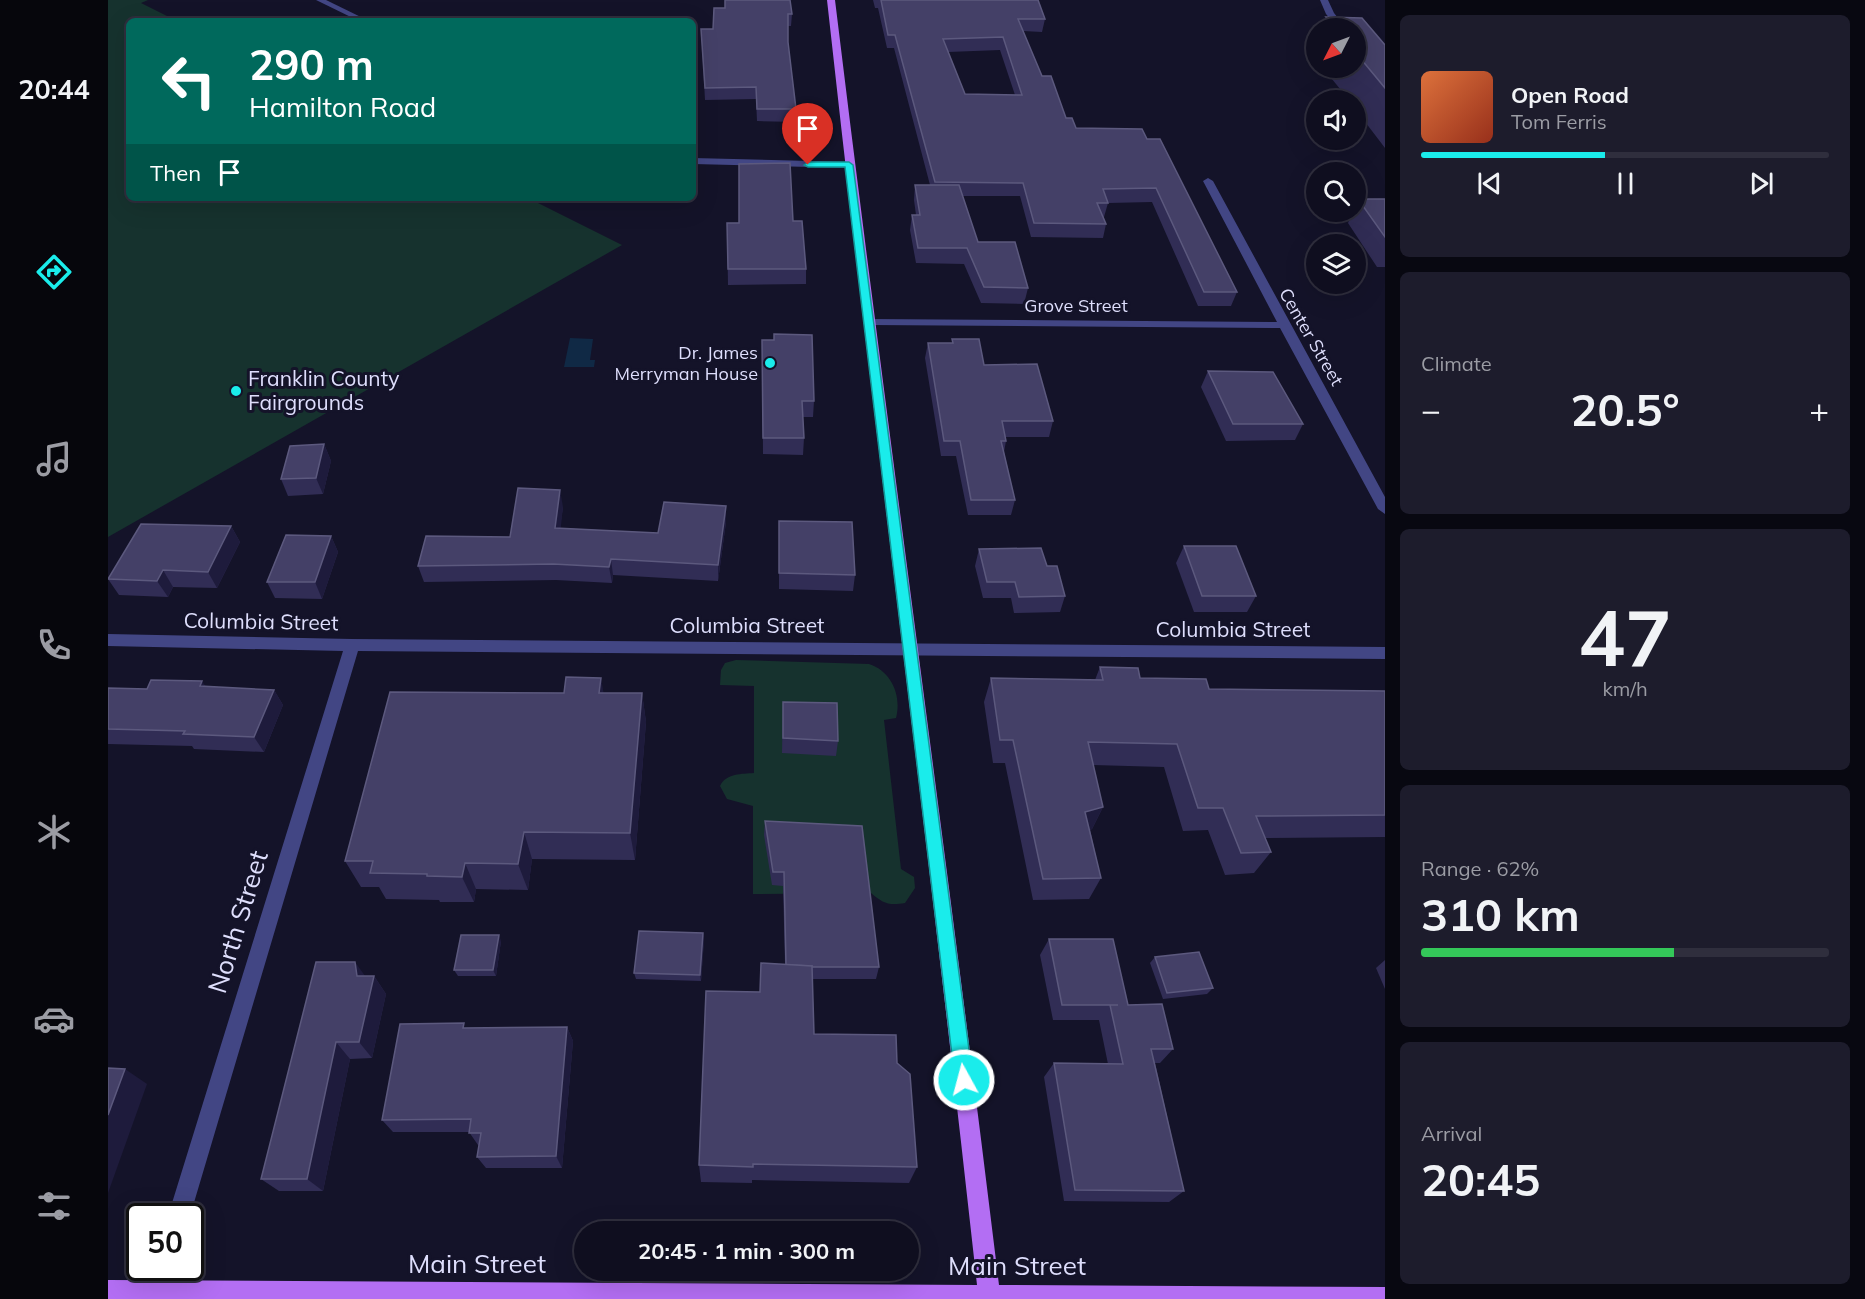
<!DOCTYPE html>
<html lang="en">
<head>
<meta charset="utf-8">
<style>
	:root { --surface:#0f0e1f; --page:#1d1c2c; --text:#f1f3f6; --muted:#9b9ca4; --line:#2f2e3d; --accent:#1aeceb }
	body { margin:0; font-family:Mulish,sans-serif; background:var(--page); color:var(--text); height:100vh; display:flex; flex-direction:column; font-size:22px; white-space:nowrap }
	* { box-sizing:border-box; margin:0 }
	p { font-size:20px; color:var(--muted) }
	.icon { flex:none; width:33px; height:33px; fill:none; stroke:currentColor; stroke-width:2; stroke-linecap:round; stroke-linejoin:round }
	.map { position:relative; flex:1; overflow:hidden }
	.drawer { display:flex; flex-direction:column; gap:15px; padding:15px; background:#080811; width:480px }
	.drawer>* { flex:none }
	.top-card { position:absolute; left:18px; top:18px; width:570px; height:183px; border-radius:9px; box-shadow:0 6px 24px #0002,0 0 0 2px var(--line); background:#00695c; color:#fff; overflow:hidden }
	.needle { width:39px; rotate:228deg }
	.buttons { position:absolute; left:1198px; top:18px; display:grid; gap:12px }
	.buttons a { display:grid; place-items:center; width:60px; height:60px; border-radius:50%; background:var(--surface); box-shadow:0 6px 24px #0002,0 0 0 2px var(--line); font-size:30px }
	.speed { position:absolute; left:18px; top:1203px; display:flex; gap:12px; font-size:30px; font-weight:700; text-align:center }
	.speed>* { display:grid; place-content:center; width:78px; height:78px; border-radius:50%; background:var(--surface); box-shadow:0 6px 24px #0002,0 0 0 2px var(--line); line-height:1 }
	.speed .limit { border:3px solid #111; border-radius:9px; background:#fff; color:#111 }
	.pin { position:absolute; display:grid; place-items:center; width:51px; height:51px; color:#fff; margin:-62px -26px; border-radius:50% 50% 50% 0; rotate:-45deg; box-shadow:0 0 6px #0007 }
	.pin .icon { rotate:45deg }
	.me { position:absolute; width:66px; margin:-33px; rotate:353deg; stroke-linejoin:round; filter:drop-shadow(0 0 4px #0008) }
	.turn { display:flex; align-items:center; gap:21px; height:126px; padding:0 24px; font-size:27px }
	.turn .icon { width:78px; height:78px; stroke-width:2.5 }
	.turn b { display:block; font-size:42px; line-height:51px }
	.then { display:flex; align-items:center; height:57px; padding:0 24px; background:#0003; gap:12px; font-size:22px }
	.big { font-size:45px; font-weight:700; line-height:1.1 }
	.drawer .widget { flex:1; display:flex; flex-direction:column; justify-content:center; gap:9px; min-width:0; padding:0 21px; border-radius:9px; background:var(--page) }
	.drawer .dial { align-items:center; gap:0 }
	.dial b { font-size:78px; line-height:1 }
	.song { display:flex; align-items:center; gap:18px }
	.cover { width:72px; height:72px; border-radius:9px; background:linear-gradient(135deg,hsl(20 70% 55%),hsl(10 70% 35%)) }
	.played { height:6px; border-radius:3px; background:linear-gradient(90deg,var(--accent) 45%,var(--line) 45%) }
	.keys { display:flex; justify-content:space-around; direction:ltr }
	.heat { display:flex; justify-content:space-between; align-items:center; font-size:33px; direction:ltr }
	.charge { height:9px; border-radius:4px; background:linear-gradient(90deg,#34c759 62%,var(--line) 0) }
	.trip { position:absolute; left:466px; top:1221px; width:345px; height:60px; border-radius:30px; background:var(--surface); box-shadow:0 6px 24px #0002,0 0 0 2px var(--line); font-weight:700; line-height:60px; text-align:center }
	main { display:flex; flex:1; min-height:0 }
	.dock { display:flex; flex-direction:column; width:108px; justify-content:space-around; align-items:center; background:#06060c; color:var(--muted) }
	.dock .icon { width:42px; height:42px }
	.dock .active { color:var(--accent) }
	.dock b { font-size:27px; color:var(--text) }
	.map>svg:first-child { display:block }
</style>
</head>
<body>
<main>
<nav class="dock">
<b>20:44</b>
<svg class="icon active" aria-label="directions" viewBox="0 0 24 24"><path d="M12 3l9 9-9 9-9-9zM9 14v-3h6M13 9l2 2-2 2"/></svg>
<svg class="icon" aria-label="music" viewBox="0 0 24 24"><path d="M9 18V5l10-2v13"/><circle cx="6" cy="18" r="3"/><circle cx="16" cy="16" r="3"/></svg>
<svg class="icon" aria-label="phone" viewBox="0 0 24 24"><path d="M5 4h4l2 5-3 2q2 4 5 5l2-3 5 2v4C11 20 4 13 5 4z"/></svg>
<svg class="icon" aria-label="climate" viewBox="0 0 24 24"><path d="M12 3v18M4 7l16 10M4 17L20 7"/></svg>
<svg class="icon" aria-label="car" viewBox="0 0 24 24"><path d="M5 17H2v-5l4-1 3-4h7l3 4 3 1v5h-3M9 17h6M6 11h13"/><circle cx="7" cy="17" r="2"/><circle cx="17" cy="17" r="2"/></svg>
<svg class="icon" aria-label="filters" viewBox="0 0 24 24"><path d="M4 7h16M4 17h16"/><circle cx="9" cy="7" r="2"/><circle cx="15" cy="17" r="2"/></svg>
</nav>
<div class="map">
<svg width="1277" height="1299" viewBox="0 0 1277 1299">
	<rect width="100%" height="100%" fill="#141329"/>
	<g fill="#16322e">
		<path d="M 0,0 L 40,0 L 33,3 L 69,21 L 21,21 L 21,198 L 420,198 L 514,245 L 0,537 Z"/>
		<path d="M 628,660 L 761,664 C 783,671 794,695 788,718 L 776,720 L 793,869 L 806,877 L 807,888 L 797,903 C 780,906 775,903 763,893 L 645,894 L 645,806 L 619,799 L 612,786 C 618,773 634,774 646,773 L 646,686 L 612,685 L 613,670 L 617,663 Z"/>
	</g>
	<path fill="#102945" d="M 462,338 L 485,339 L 482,360 L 487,360 L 486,367 L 456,367 Z"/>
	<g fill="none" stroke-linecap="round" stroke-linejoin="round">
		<g fill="#424684" fill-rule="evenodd">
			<path d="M 208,0 L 218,0 L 261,21 L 251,21 Z"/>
			<path d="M 1212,0 L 1220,0 L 1226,13 L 1238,28 L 1230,28 L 1218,14 Z"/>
			<path d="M 585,158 L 741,162 L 746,165 L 741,168 L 585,164 Z"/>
			<path d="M 1100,178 L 1105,181 L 1277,497 L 1277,514 L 1270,509 L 1172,328 L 762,325 L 756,322 L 762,319 L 1169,322 L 1095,181 Z"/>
			<path d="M 0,634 L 244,639 L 1277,647 L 1277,659 L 250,651 L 82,1216 L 60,1216 L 235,651 L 0,646 Z"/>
			<path d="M 47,1268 L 69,1268 L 60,1299 L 38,1299 Z"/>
		</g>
		<path fill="#b36ef3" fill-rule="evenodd" d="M 719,0 L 727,0 C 779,429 839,856 891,1285 L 1277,1287 L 1277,1299 L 0,1299 L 0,1280 L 869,1285 C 822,856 766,429 719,0 Z"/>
	</g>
	<g fill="#312d55" fill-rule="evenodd">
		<path d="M 765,0 L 930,0 L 937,19 L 934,32 L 915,31 L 934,76 L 958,118 L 968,128 L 1039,139 L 1129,292 L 1123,306 L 1090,306 L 1044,202 L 1000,203 L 996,217 L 995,217 L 998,224 L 995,238 L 923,237 L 912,196 L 855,196 L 870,242 L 920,288 L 916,304 L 873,303 L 856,264 L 808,263 L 802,230 L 804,215 L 808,215 L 806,200 L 807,185 L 822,185 L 786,48 L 779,48 L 770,8 L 767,8 ZM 892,50 L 907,95 L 857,94 L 840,52 Z"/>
		<path d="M 606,8 L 684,14 L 683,26 L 680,26 L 680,42 L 688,109 L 688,122 L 649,121 L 648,99 L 597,100 L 593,29 L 605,29 Z"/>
		<path d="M 1218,17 L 1254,18 L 1277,45 L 1277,148 L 1248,110 L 1248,100 L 1241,100 L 1215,68 L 1248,68 L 1248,28 L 1214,28 Z"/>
		<path d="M 1209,42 L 1209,59 L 1205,53 Z"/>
		<path d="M 1250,199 L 1277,199 L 1277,267 L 1269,267 L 1240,223 L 1245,212 L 1248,212 L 1248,205 Z"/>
		<path d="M 685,221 L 698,269 L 698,284 L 620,285 L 619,223 Z"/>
		<path d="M 844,339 L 945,421 L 941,437 L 898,437 L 898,441 L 896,452 L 907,500 L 903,515 L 860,515 L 848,456 L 833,456 L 817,358 L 820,343 L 844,343 Z"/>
		<path d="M 654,340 L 706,401 L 705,417 L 694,417 L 696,438 L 695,455 L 655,454 Z"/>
		<path d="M 1100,371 L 1195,424 L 1187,440 L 1118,441 L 1093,387 Z"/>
		<path d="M 216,444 L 223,461 L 215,494 L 180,496 L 173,479 Z"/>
		<path d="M 455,507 L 452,528 L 550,533 L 618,522 L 610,581 L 505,575 L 504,583 L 448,580 L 316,582 L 310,566 L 402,537 Z"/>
		<path d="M 671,521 L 747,575 L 745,591 L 671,589 Z"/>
		<path d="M 123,526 L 132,542 L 109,588 L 65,587 L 60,597 L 11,595 L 0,579 Z"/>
		<path d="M 223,536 L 230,552 L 214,599 L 167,598 L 159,582 Z"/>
		<path d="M 1076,546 L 1148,596 L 1139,612 L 1086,612 L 1068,563 Z"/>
		<path d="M 871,549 L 939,566 L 957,596 L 952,612 L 906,613 L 903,598 L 875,598 L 867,566 Z"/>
		<path d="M 992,667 L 1032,678 L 1101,689 L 1277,691 L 1277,837 L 1157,838 L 1163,852 L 1146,873 L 1117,875 L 1100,830 L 1075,831 L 1056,767 L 985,765 L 995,807 L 984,829 L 982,830 L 993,878 L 981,899 L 925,900 L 897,763 L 885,763 L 876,702 L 883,678 L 987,680 Z"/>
		<path d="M 98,687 L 166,690 L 175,705 L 156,752 L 86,749 L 84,746 L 0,744 L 0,688 L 39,689 Z"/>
		<path d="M 456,693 L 534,693 L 538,722 L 527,860 L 424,859 L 420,890 L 368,889 L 366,902 L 332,902 L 331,900 L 278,899 L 271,887 L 253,887 L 237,861 Z"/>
		<path d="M 675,702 L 730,741 L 728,756 L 674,753 Z"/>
		<path d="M 657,821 L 771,967 L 768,979 L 704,979 L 706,1034 L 789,1063 L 809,1167 L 801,1183 L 644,1180 L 644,1183 L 593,1182 L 591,1165 L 652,992 L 677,964 L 675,886 L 664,885 L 656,835 Z"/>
		<path d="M 595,933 L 596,940 L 593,981 L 528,979 L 526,973 Z"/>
		<path d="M 941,939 L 1020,1005 L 1065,1049 L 1052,1063 L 1047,1063 L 1076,1191 L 1061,1202 L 956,1201 L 936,1077 L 946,1063 L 1000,1064 L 991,1020 L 945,1020 L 932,955 Z"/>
		<path d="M 393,941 L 388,976 L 350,976 L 346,970 Z"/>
		<path d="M 1047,957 L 1105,988 L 1099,994 L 1055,999 L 1042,963 Z"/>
		<path d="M 1277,960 L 1277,989 L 1268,968 Z"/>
		<path d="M 257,976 L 266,976 L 278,994 L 264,1058 L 242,1059 L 215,1191 L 171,1191 L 153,1179 Z"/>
		<path d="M 459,1027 L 465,1041 L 454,1168 L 378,1168 L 369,1157 L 371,1145 L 370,1145 L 361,1132 L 285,1132 L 274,1120 L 358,1028 Z"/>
	</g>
	<g fill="#1e1b3c">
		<path d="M 216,444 L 223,461 L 215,494 L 208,478 Z"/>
		<path d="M 452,490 L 455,507 L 451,544 L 447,528 Z"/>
		<path d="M 618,506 L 618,522 L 610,581 L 610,565 Z"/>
		<path d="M 123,526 L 132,542 L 109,588 L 100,572 Z"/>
		<path d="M 223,536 L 230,552 L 214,599 L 207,582 Z"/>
		<path d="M 503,559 L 505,575 L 504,583 L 501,567 Z"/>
		<path d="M 55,570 L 65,587 L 60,597 L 49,581 Z"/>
		<path d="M 493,678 L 498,707 L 491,693 Z"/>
		<path d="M 94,681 L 104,696 L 92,686 Z"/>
		<path d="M 166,690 L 175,705 L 156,752 L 146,737 Z"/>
		<path d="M 534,693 L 538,722 L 527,860 L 522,833 Z"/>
		<path d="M 995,807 L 984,829 L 967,834 L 977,812 Z"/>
		<path d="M 416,832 L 424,859 L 420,890 L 410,864 Z"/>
		<path d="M 357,863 L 368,889 L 366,902 L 354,877 Z"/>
		<path d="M 595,933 L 596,940 L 593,981 L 592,975 Z"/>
		<path d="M 391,935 L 393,941 L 388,976 L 385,970 Z"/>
		<path d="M 247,962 L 260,980 L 249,976 Z"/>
		<path d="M 266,976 L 278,994 L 264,1058 L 251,1042 Z"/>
		<path d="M 459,1027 L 465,1041 L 454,1168 L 448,1156 Z"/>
		<path d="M 228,1042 L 242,1059 L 215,1191 L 199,1179 Z"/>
		<path d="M 17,1069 L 39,1084 L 0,1193 L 0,1115 Z"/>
	</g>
	<g fill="#444067" stroke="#5c597e" stroke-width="1.5" fill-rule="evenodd">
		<path d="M 617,0 L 682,0 L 684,14 L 680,14 L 680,42 L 688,109 L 649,109 L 648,87 L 597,88 L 593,29 L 605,29 L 606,8 L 617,8 Z"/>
		<path d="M 773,0 L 930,0 L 937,19 L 910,19 L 934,76 L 943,76 L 958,118 L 964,118 L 968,128 L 1034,129 L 1039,139 L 1052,139 L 1129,292 L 1096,292 L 1048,188 L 995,189 L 1000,203 L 989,203 L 998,224 L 926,223 L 915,183 L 827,182 L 787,35 L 780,35 ZM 895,37 L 914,95 L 857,94 L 835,39 Z"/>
		<path d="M 1218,17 L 1254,18 L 1277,45 L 1277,88 L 1248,53 L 1248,28 L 1228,28 Z"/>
		<path d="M 682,163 L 685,221 L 694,221 L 698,269 L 620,269 L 619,223 L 631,223 L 631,164 Z"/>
		<path d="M 807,185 L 851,185 L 870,242 L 907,242 L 920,288 L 876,287 L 859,248 L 810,248 L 804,215 L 812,215 Z"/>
		<path d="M 1250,199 L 1277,199 L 1277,237 Z"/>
		<path d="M 666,334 L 704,335 L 706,401 L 694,401 L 696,438 L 655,438 L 654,340 L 666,340 Z"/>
		<path d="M 844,339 L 871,339 L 876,365 L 929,364 L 945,421 L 894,421 L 898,441 L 893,441 L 907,500 L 863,500 L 852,441 L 836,441 L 820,343 L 845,343 Z"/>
		<path d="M 1100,371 L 1165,372 L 1195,424 L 1125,424 Z"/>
		<path d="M 216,444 L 208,478 L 173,479 L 182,446 Z"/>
		<path d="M 410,488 L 452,490 L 447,528 L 550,533 L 556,502 L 618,506 L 610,565 L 503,559 L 501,567 L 445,564 L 310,566 L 318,536 L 402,537 Z"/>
		<path d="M 671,521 L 744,522 L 747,575 L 671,573 Z"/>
		<path d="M 33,524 L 123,526 L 100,572 L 55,570 L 49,581 L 0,579 Z"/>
		<path d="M 178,535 L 223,536 L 207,582 L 159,582 Z"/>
		<path d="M 1076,546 L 1128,546 L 1148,596 L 1094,596 Z"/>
		<path d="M 933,548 L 939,566 L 949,566 L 957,596 L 911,597 L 907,582 L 879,582 L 871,549 Z"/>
		<path d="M 992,667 L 1030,668 L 1032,678 L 1098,679 L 1101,689 L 1277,691 L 1277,815 L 1148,816 L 1163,852 L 1133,853 L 1115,808 L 1090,808 L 1069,744 L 980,742 L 995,807 L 977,812 L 993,878 L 935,879 L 905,740 L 892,740 L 883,678 L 995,680 Z"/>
		<path d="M 458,677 L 493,678 L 491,693 L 534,693 L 522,833 L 416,832 L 410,864 L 357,863 L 354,877 L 319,876 L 319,874 L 262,873 L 265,861 L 237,861 L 282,692 L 456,693 Z"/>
		<path d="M 43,680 L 94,681 L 92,686 L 166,690 L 146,737 L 75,734 L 77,731 L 0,729 L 0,688 L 39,689 Z"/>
		<path d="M 675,702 L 729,703 L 730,741 L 675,738 Z"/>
		<path d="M 657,821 L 754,826 L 771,967 L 704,967 L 704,966 L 678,965 L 676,872 L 665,872 Z"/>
		<path d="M 531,931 L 595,933 L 592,975 L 526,973 Z"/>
		<path d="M 353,935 L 391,935 L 385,970 L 346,970 Z"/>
		<path d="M 941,939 L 1005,939 L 1020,1005 L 1054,1004 L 1065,1049 L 1043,1049 L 1076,1191 L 967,1190 L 946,1063 L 1015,1064 L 1002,1005 L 1010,1005 L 954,1005 Z"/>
		<path d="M 1091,952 L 1105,988 L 1059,993 L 1047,957 Z"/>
		<path d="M 208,962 L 247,962 L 249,976 L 266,976 L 251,1042 L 228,1042 L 199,1179 L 153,1179 Z"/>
		<path d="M 653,963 L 704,966 L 706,1034 L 788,1035 L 789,1063 L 802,1074 L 809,1167 L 645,1164 L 645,1167 L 591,1165 L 598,991 L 652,992 Z"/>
		<path d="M 356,1023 L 355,1028 L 459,1027 L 448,1156 L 369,1157 L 373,1133 L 361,1133 L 363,1119 L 274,1120 L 292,1024 Z"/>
		<path d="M 0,1068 L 17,1069 L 0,1115 Z"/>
	</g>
	<path fill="#1aeceb" stroke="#199" stroke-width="1.5" d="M 741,162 L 745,165 L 865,1080 L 863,1087 L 856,1089 L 850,1087 L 847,1080 L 737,167 L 700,167 L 696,165 L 700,162 Z"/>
	<g fill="#1aeceb" stroke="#141329" stroke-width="2">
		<circle cx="662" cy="363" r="6"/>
		<circle cx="128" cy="391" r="6"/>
	</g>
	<g text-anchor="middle" stroke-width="6" stroke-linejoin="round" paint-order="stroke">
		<g font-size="18" fill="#dedefc" stroke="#141329">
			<text x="968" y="312">Grove Street</text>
			<text transform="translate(1203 337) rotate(60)" y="6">Center Street</text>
		</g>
		<g font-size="18" fill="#dedefc" stroke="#141329" text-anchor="end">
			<text x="650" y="359">Dr. James<tspan x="650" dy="21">Merryman House</tspan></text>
		</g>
		<g font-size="21" fill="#dedefc" stroke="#141329" text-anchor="start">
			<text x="140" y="386">Franklin County<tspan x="140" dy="24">Fairgrounds</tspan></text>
		</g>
		<g font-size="21" fill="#dedefc" stroke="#141329">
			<text transform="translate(153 622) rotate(1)" y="7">Columbia Street</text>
			<text x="639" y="633">Columbia Street</text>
			<text x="1125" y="637">Columbia Street</text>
		</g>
		<g font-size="26" fill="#dedefc" stroke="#141329">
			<text transform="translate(130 922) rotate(-73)" y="9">North Street</text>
			<text x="369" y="1273">Main Street</text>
			<text x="909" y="1275">Main Street</text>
		</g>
	</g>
</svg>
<div class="buttons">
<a><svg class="needle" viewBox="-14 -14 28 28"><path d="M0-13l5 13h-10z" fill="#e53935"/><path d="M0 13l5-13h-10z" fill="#9b9ca4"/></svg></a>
<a><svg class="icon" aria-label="sound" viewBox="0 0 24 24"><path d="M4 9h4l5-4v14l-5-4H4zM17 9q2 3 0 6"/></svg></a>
<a><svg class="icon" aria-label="search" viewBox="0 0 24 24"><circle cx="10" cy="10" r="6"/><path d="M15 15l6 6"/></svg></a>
<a><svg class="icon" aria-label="layers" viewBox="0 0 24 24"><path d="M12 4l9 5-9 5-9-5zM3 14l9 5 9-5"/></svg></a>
</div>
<div class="speed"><div class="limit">50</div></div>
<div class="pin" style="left:700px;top:165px;background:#d93025"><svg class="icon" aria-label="arrive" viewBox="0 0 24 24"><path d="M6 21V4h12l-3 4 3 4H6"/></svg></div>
<svg class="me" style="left:856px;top:1080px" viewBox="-20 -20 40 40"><circle r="17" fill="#1aeceb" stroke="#fff" stroke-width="3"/><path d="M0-11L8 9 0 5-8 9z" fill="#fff"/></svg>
<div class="trip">20:45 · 1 min · 300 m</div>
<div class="top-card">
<div class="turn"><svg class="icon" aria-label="left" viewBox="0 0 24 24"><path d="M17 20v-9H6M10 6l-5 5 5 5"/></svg><div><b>290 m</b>Hamilton Road</div></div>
<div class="then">Then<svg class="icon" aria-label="arrive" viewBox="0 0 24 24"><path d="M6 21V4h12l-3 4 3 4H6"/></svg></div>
</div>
</div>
<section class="drawer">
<div class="widget">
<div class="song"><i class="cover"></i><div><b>Open Road</b><p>Tom Ferris</p></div></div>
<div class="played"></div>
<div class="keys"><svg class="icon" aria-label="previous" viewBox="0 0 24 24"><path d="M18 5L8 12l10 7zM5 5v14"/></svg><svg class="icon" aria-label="pause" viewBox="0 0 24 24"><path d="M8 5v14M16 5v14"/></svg><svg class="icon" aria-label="next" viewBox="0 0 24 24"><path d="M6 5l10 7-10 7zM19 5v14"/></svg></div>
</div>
<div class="widget"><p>Climate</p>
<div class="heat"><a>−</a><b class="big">20.5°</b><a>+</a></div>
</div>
<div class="widget dial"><b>47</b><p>km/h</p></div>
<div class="widget"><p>Range · 62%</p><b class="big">310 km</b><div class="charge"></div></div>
<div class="widget"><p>Arrival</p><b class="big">20:45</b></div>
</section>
</main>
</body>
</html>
